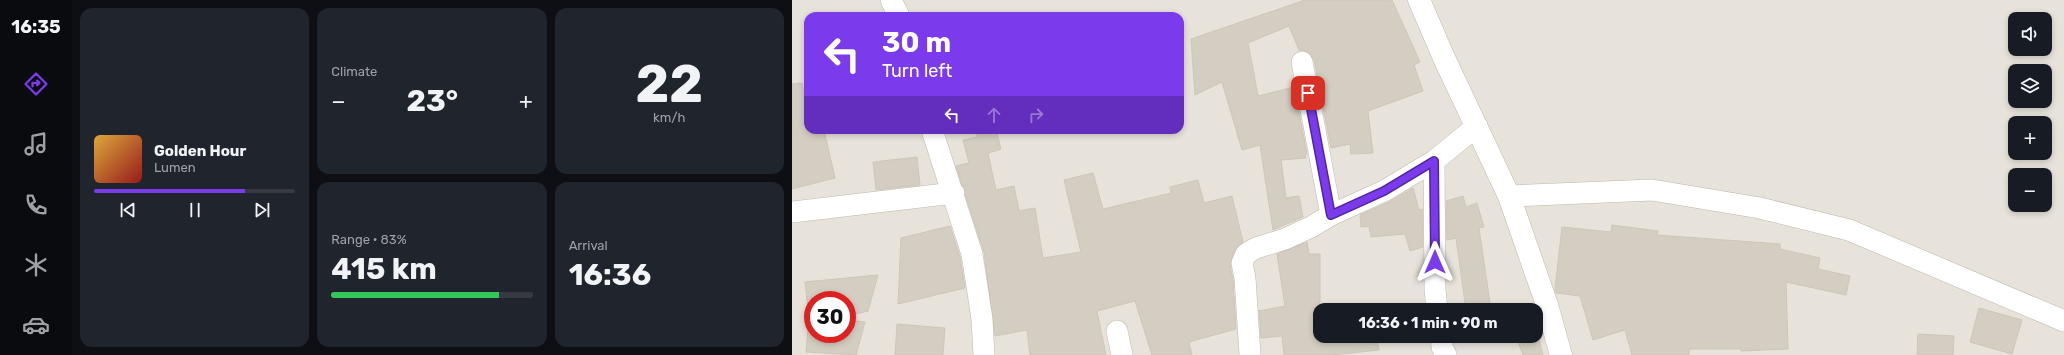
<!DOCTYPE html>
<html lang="en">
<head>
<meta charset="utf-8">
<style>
	:root { --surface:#171b24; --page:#20242c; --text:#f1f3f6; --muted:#9ea1a6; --line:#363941; --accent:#7c3aed }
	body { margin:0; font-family:Rubik,sans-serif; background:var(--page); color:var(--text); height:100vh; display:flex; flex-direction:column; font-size:15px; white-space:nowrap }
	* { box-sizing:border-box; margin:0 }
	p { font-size:13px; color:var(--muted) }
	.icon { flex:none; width:22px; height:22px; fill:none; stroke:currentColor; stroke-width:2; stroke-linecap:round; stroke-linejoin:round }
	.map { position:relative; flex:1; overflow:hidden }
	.details { display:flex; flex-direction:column; gap:8px; padding:8px; background:#0d0f14; width:720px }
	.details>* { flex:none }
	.hud { position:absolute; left:12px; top:12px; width:380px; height:122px; border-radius:12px; box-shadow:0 2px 6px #0003; background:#7c3aed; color:#fff; overflow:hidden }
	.controls { position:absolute; left:1216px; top:12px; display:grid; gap:8px }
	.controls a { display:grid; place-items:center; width:44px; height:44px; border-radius:8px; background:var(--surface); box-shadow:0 2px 6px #0003; font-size:20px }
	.speed { position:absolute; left:12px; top:291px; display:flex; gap:8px; font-size:20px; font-weight:700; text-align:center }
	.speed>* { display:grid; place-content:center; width:52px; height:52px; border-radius:50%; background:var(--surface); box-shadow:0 2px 6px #0003; line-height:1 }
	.speed .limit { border:6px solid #d22; background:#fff; color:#111 }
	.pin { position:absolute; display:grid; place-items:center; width:34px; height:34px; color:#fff; margin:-17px; border-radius:8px; box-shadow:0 2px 6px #0006 }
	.me { position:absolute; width:44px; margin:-22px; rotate:0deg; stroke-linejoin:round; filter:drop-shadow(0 0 3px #0008) }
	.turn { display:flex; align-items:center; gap:14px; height:84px; padding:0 12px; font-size:18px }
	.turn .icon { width:52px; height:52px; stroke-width:2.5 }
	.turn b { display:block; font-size:28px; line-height:34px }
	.lanes { display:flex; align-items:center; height:38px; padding:0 12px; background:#0003; justify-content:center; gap:20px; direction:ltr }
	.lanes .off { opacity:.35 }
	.big { font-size:30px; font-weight:700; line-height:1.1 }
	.details .card { flex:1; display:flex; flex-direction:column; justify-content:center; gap:6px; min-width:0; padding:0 14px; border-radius:12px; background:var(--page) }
	.details .dial { align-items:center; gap:0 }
	.dial b { font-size:52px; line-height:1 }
	.song { display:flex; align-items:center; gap:12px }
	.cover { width:48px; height:48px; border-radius:6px; background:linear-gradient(135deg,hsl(40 70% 55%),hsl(0 70% 35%)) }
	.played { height:4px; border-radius:2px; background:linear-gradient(90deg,var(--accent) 75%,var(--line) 75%) }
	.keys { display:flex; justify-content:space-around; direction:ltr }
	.heat { display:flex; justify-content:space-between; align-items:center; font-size:22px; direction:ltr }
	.charge { height:6px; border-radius:3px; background:linear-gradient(90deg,#34c759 83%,var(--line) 0) }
	.details .tiles { flex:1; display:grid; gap:8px; grid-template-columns:repeat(3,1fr) }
	.card:first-child { grid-row:span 2 }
	.trip { position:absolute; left:521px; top:303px; width:230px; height:40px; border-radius:12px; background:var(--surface); box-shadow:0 2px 6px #0003; font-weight:700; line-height:40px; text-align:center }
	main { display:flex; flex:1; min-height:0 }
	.tab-bar { display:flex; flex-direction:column; width:72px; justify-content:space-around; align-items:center; background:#090b0e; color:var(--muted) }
	.tab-bar .icon { width:28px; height:28px }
	.tab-bar .current { color:var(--accent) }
	.tab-bar b { font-size:18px; color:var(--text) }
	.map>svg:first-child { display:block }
</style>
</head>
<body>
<main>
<nav class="tab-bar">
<b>16:35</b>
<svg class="icon current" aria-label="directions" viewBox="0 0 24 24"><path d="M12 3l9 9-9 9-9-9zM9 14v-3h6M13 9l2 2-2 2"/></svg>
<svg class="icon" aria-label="music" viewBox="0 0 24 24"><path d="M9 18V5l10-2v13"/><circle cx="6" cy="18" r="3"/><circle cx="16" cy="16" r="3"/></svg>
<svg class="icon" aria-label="phone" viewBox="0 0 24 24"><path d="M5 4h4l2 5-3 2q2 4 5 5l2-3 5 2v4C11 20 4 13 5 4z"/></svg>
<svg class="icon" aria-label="climate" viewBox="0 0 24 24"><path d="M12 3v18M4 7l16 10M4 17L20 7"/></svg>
<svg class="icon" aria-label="car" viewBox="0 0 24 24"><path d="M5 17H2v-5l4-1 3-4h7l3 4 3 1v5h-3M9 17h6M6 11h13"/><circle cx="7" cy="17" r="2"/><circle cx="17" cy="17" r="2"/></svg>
</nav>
<section class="details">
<div class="tiles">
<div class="card">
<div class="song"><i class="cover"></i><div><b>Golden Hour</b><p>Lumen</p></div></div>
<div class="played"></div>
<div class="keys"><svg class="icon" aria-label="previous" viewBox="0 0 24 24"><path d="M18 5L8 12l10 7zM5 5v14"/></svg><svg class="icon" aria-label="pause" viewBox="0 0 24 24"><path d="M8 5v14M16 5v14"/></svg><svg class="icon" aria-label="next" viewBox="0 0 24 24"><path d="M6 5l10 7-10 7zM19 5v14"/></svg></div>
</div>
<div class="card"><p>Climate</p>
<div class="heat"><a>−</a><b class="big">23°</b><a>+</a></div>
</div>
<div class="card dial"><b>22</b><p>km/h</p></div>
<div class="card"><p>Range · 83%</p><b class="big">415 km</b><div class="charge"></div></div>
<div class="card"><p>Arrival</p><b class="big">16:36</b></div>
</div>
</section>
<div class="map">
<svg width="1272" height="355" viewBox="0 0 1272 355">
	<rect width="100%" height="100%" fill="#f4f2eb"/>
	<path fill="#e7e3da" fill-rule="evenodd" d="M 0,0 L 1272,0 L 1272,355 L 0,355 ZM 16,16 L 388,16 L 388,130 L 16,130 ZM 1223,19 L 1253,19 L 1253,49 L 1223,49 ZM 1223,71 L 1253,71 L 1253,101 L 1223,101 ZM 1223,123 L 1253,123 L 1253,153 L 1223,153 ZM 1223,175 L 1253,175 L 1253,205 L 1223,205 ZM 21,300 L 55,300 L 55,334 L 21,334 ZM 528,310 L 744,310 L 744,336 L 528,336 Z"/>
	<g fill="#d4cec2" stroke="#cec6b6">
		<path d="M 513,0 L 600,0 L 628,62 L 622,65 L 631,91 L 576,111 L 581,153 L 559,154 L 558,144 L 539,148 L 522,59 L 514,51 L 507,50 L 497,26 L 456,43 L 466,96 L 502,87 L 515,154 L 513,154 L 514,158 L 489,160 L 494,198 L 507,196 L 511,217 L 481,230 L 468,145 L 450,150 L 430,82 L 403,95 L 399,39 Z"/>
		<path d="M 10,83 L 16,115 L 16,130 L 32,130 L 43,178 L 0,189 L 0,84 Z"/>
		<path d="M 183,130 L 204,130 L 209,149 L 196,153 L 204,190 L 222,186 L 227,211 L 243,208 L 251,258 L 289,252 L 272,180 L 301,173 L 311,209 L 379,193 L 378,187 L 406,180 L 412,203 L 440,196 L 451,242 L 443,249 L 438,265 L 441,280 L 444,329 L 397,342 L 400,355 L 360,355 L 343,301 L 305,311 L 314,355 L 238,355 L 235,330 L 203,336 L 192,252 L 164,166 L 177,163 L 171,140 L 185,137 Z"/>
		<path d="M 125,157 L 128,185 L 84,190 L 81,162 Z"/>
		<path d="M 621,188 L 627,210 L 630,209 L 631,247 L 618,251 L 613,234 L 579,237 L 577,226 L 569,227 L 568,215 L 597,202 Z"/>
		<path d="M 671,196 L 674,207 L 685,203 L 692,227 L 687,228 L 699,310 L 674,310 L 664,238 L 655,240 L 654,201 Z"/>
		<path d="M 820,225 L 866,231 L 865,235 L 988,244 L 988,249 L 1028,258 L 1026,269 L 1058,276 L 1054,295 L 994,282 L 996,349 L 949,351 L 949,349 L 897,349 L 897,355 L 840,355 L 833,330 L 801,340 L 788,296 L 764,293 L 763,289 L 770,227 L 819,232 Z"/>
		<path d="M 158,226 L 168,257 L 173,288 L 106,304 L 109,238 Z"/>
		<path d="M 515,242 L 517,254 L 528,254 L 528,336 L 585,336 L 587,350 L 539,355 L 492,355 L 490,336 L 469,338 L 467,310 L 467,311 L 493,306 L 485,254 Z"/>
		<path d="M 86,275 L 76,311 L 55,316 L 55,300 L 21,300 L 21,334 L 55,334 L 55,320 L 73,322 L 64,355 L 14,352 L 17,318 L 13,282 Z"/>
		<path d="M 1187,308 L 1230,320 L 1220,354 L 1178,342 Z"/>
		<path d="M 105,324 L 153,328 L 151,355 L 103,355 Z"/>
		<path d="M 744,329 L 751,355 L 731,355 L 724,336 L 744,336 Z"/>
		<path d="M 1126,334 L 1162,336 L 1161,355 L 1125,355 Z"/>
	</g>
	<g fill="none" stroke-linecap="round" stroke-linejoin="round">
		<g stroke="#beb9af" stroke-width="22">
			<g id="minor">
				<path d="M 99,0 L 107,16"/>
				<path d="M 510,62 L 539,215"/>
				<path d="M 140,130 L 180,254 L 190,319 L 192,355"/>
				<path d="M 642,161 L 643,289 L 645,310"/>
				<path d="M 717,196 L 860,190 L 968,208 L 1057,230 L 1272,321"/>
				<path d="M 0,212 L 162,193"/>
				<path d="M 325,331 L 330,355"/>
				<path d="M 649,336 L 650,347 L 654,355"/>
				<path d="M 458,355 L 453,278 L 450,263 L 454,254 L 464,248 L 493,239 L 519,227 L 539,215 L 592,191 L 642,161 L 685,126"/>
			</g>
		</g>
		<g stroke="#beb9af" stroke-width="23">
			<path id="tertiary" d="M 627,0 L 652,58 L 717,196 L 755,305 L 769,355"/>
		</g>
		<use href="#minor" stroke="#fff" stroke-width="21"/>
		<use href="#tertiary" stroke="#fff" stroke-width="22"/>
	</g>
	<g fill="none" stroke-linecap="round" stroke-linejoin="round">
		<g stroke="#51269a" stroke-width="10">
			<path id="route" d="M 516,93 L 539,215 L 592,191 L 642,161 L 643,262"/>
		</g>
		<use href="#route" stroke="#7c3aed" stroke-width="7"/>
	</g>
</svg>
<div class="controls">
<a><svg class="icon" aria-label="sound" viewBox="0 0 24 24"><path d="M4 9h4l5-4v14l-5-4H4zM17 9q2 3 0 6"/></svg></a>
<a><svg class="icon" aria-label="layers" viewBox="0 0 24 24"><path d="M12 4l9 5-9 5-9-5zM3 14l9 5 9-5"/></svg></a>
<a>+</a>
<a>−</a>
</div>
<div class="speed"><div class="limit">30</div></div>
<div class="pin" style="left:516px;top:93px;background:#d93025"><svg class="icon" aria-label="arrive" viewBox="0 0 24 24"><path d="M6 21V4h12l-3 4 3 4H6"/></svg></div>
<svg class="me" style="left:643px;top:262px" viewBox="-20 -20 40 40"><path d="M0-17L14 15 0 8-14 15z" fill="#7c3aed" stroke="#fff" stroke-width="4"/></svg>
<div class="trip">16:36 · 1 min · 90 m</div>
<div class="hud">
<div class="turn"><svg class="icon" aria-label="left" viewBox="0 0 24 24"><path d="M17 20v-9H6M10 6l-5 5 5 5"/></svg><div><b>30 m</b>Turn left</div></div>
<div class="lanes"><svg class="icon" aria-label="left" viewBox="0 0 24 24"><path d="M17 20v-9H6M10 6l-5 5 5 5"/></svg><svg class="icon off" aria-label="ahead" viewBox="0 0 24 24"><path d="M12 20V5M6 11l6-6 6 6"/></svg><svg class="icon off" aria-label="right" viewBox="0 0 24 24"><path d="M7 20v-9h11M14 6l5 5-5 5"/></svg></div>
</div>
</div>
</main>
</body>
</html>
